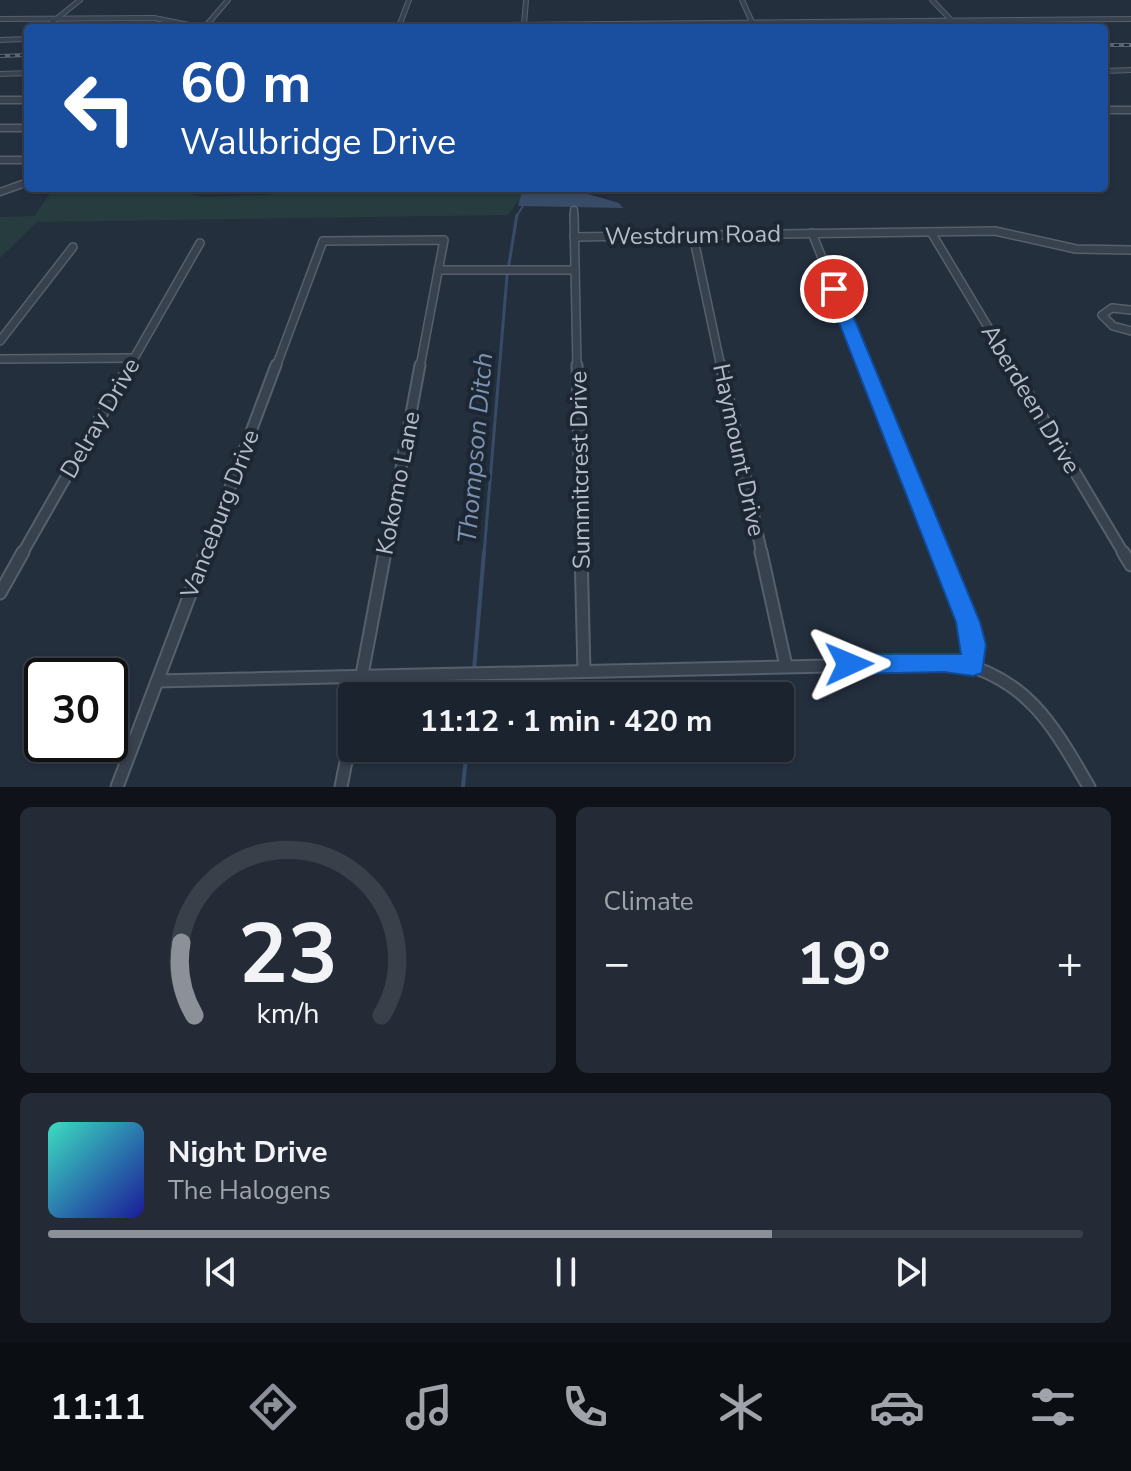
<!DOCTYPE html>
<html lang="en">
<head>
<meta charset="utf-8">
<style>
	:root { --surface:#1b232e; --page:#242b36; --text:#f1f3f6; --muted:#a0a4aa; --line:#39404a; --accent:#8c9099 }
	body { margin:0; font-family:"Nunito Sans",sans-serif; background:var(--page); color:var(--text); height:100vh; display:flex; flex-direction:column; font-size:30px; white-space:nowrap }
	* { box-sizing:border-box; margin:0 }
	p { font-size:26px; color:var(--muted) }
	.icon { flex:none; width:44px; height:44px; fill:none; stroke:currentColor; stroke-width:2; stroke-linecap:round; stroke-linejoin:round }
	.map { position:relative; height:787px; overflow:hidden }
	.drawer { display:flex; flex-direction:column; gap:20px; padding:20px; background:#0f1319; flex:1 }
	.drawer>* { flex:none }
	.hud { position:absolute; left:24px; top:24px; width:1084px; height:168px; border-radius:8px; box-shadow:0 2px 6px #0004,0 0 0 2px var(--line); background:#1a4fa0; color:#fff; overflow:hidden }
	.speed { position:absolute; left:24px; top:658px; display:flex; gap:16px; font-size:40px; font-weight:700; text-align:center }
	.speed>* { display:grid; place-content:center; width:104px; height:104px; border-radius:50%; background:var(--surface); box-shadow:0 2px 6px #0004,0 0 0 2px var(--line); line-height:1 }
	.speed .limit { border:4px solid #111; border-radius:12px; background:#fff; color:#111 }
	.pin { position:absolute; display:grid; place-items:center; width:68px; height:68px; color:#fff; margin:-34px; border:4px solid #fff; border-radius:50%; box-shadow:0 2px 8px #0007 }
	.me { position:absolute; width:88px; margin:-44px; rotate:89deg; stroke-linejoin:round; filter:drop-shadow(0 0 6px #0008) }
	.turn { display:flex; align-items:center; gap:28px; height:168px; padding:0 24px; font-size:36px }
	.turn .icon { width:104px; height:104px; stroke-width:2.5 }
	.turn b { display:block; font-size:56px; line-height:68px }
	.big { font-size:60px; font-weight:700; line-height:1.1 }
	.drawer .card { flex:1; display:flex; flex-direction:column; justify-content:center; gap:12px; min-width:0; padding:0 28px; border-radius:12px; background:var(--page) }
	.drawer .dial { align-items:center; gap:0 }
	.dial svg { height:208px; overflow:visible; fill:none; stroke:var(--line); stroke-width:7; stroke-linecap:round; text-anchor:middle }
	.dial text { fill:var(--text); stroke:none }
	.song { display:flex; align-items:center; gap:24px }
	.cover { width:96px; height:96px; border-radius:12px; background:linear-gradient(135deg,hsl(170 70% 55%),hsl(240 70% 35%)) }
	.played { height:8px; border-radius:4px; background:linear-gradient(90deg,var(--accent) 70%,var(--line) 70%) }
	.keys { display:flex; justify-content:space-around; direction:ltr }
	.heat { display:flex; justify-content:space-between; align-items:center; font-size:44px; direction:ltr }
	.drawer .tiles { flex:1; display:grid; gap:20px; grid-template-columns:1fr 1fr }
	.card:last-child { grid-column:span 2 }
	.trip { position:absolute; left:338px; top:682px; width:456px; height:80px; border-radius:8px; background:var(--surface); box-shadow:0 2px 6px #0004,0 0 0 2px var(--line); font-weight:700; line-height:80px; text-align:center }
	.tab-bar { display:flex; height:128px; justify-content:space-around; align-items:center; background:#0b0e12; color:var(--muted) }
	.tab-bar .icon { width:56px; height:56px }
	.tab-bar .on { color:var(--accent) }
	.tab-bar b { font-size:36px; color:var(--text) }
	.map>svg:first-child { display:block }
</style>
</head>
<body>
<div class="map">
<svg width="1131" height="787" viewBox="0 0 1131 787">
	<rect width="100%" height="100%" fill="#242f3e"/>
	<path fill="#263c3f" d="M 54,188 L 165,188 L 203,197 L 267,195 L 300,188 L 523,188 L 524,193 L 508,215 L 37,222 L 0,258 L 0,217 L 34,216 Z"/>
	<path fill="#394c67" d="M 523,188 L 567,188 L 619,203 L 623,208 L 518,206 Z"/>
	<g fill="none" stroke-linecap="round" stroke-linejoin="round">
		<path stroke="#394c67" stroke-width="2" d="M 516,217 L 523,206"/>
		<path stroke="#394c67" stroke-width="3" d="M 484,554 L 507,276 L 517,215"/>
		<g stroke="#394c67" stroke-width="4">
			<path d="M 474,670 L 484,552"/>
			<path d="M 472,696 L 474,678"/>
			<path d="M 463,787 L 467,748"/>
		</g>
		<g stroke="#565f6c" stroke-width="6">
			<g id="minor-far4">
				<path d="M 742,0 L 752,22"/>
				<path d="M 932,0 L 952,21"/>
				<path d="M 0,19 L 154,18 L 204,28 L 1131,19"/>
				<path d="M 524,25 L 526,0"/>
				<path d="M 399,26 L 409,0"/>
				<path d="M 45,28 L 80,0"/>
				<path d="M 204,28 L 228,0"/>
				<path d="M 0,40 L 28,39"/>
				<path d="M 1104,71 L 1131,70"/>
				<path d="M 0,74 L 28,73"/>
			</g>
		</g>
		<g stroke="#565f6c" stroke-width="9">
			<g id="minor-far3">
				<path d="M 0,100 L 28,100"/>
				<path d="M 1104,110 L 1131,110"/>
				<path d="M 0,128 L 28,128"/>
				<path d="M 0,160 L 28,160"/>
				<path d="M 0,192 L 28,182"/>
				<path d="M 574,210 L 574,217"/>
			</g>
		</g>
		<g stroke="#565f6c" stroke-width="10">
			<g id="minor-far2">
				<path d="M 574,215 L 577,367"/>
				<path d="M 931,232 L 1012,367"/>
				<path d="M 812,233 L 866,367"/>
				<path d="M 693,235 L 721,367"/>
				<path d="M 574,237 L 995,231 L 1076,249 L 1131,250"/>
				<path d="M 438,270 L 575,270"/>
				<path d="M 1131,310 L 1112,308 L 1102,315 L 1113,326 L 1131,331"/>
				<path d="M 0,341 L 73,247"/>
				<path d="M 0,359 L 134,358"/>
				<path d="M 129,367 L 200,243"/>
				<path d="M 276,367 L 323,241 L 444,240 L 420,367"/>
			</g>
		</g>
		<g stroke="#565f6c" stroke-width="13">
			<g id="minor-far1">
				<path d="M 577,365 L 581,554"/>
				<path d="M 721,365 L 762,554"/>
				<path d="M 865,365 L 941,554"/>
				<path d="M 1011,365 L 1124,554"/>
				<path d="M 22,554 L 130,365"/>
				<path d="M 205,554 L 276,365"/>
				<path d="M 385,554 L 420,365"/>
			</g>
		</g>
		<g stroke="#565f6c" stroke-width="15">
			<g id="minor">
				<path d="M 581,552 L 584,671"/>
				<path d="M 761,552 L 786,666"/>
				<path d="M 940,552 L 968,622 L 973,666"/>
				<path d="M 1123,552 L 1131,565"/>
				<path d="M 0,593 L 23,552"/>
				<path d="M 157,681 L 960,663 C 1030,681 1055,729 1089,787"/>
				<path d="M 358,696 L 385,552"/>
				<path d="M 117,787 L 206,552"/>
				<path d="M 341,787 L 352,731"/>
			</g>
		</g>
		<use href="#minor-far4" stroke="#38414e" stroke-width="4"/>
		<use href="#minor-far3" stroke="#38414e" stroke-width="6"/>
		<use href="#minor-far2" stroke="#38414e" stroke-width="7"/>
		<use href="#minor-far1" stroke="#38414e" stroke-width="9"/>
		<use href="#minor" stroke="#38414e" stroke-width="11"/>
		<g stroke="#5a6575" stroke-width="4">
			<g id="rail">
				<path d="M 1104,45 L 1131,45"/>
				<path d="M 0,56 L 28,55"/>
			</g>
		</g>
		<use href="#rail" stroke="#1d2633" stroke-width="2" stroke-dasharray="5" stroke-linecap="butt"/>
	</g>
	<path fill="#1a73e8" stroke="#114b97" stroke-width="2" d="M 834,284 L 842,289 L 980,622 L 986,645 L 982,673 L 973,676 L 944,672 L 849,674 L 840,671 L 837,664 L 840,657 L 849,654 L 961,654 L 956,622 L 826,289 Z"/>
	<g text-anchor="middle" stroke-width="8" stroke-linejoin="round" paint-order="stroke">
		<g font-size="24" fill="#b4bcc9" stroke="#1d2633">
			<text transform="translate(693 235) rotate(-1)" y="8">Westdrum Road</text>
			<text transform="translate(1031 399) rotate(59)" y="8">Aberdeen Drive</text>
			<text transform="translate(100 418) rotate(-60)" y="8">Delray Drive</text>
			<text transform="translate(739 450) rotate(78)" y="8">Haymount Drive</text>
			<text transform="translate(580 470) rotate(-91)" y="8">Summitcrest Drive</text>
			<text transform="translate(398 483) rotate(-79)" y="8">Kokomo Lane</text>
			<text transform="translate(220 514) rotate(-69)" y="8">Vanceburg Drive</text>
		</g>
		<g font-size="26" font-style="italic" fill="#7c92b1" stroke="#1d2633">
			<text transform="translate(475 448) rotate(-85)" y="9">Thompson Ditch</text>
		</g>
	</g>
</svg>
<div class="speed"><div class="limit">30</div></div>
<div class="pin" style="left:834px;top:289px;background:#d93025"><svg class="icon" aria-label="arrive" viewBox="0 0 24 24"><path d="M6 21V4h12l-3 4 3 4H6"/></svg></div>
<svg class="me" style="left:849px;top:664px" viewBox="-20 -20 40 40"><path d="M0-17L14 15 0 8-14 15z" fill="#1a73e8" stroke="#fff" stroke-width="4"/></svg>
<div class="trip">11:12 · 1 min · 420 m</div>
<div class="hud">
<div class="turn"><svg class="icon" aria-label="left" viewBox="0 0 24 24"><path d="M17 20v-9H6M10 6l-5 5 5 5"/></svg><div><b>60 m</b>Wallbridge Drive</div></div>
</div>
</div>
<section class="drawer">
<div class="tiles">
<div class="card dial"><svg viewBox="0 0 100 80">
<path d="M14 69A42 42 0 1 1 86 69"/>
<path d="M14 69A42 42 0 0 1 9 41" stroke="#8c9099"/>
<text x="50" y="56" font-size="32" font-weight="700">23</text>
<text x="50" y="72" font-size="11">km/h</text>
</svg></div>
<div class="card"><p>Climate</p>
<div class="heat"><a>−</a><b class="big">19°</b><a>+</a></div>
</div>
<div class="card">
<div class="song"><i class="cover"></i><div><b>Night Drive</b><p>The Halogens</p></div></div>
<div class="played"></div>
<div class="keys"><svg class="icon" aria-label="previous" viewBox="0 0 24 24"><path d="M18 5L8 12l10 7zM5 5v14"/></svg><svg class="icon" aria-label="pause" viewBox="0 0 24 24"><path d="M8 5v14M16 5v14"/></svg><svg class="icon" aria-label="next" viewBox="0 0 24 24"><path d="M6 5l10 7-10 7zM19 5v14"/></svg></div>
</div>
</div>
</section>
<nav class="tab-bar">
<b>11:11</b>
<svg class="icon on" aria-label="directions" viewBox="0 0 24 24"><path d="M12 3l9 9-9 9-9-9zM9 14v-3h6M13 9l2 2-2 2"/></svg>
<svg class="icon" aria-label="music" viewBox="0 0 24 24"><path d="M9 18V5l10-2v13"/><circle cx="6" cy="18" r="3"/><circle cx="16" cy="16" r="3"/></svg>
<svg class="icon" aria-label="phone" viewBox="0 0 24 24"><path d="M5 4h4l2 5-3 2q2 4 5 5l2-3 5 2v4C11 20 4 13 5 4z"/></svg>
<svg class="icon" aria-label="climate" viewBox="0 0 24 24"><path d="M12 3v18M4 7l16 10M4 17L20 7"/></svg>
<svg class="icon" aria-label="car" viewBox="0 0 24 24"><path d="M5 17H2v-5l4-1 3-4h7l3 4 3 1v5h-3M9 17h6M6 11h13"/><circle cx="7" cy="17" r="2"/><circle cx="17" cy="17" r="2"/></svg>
<svg class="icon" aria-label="filters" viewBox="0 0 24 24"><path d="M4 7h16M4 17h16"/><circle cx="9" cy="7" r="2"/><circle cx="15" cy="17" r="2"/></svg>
</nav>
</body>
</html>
